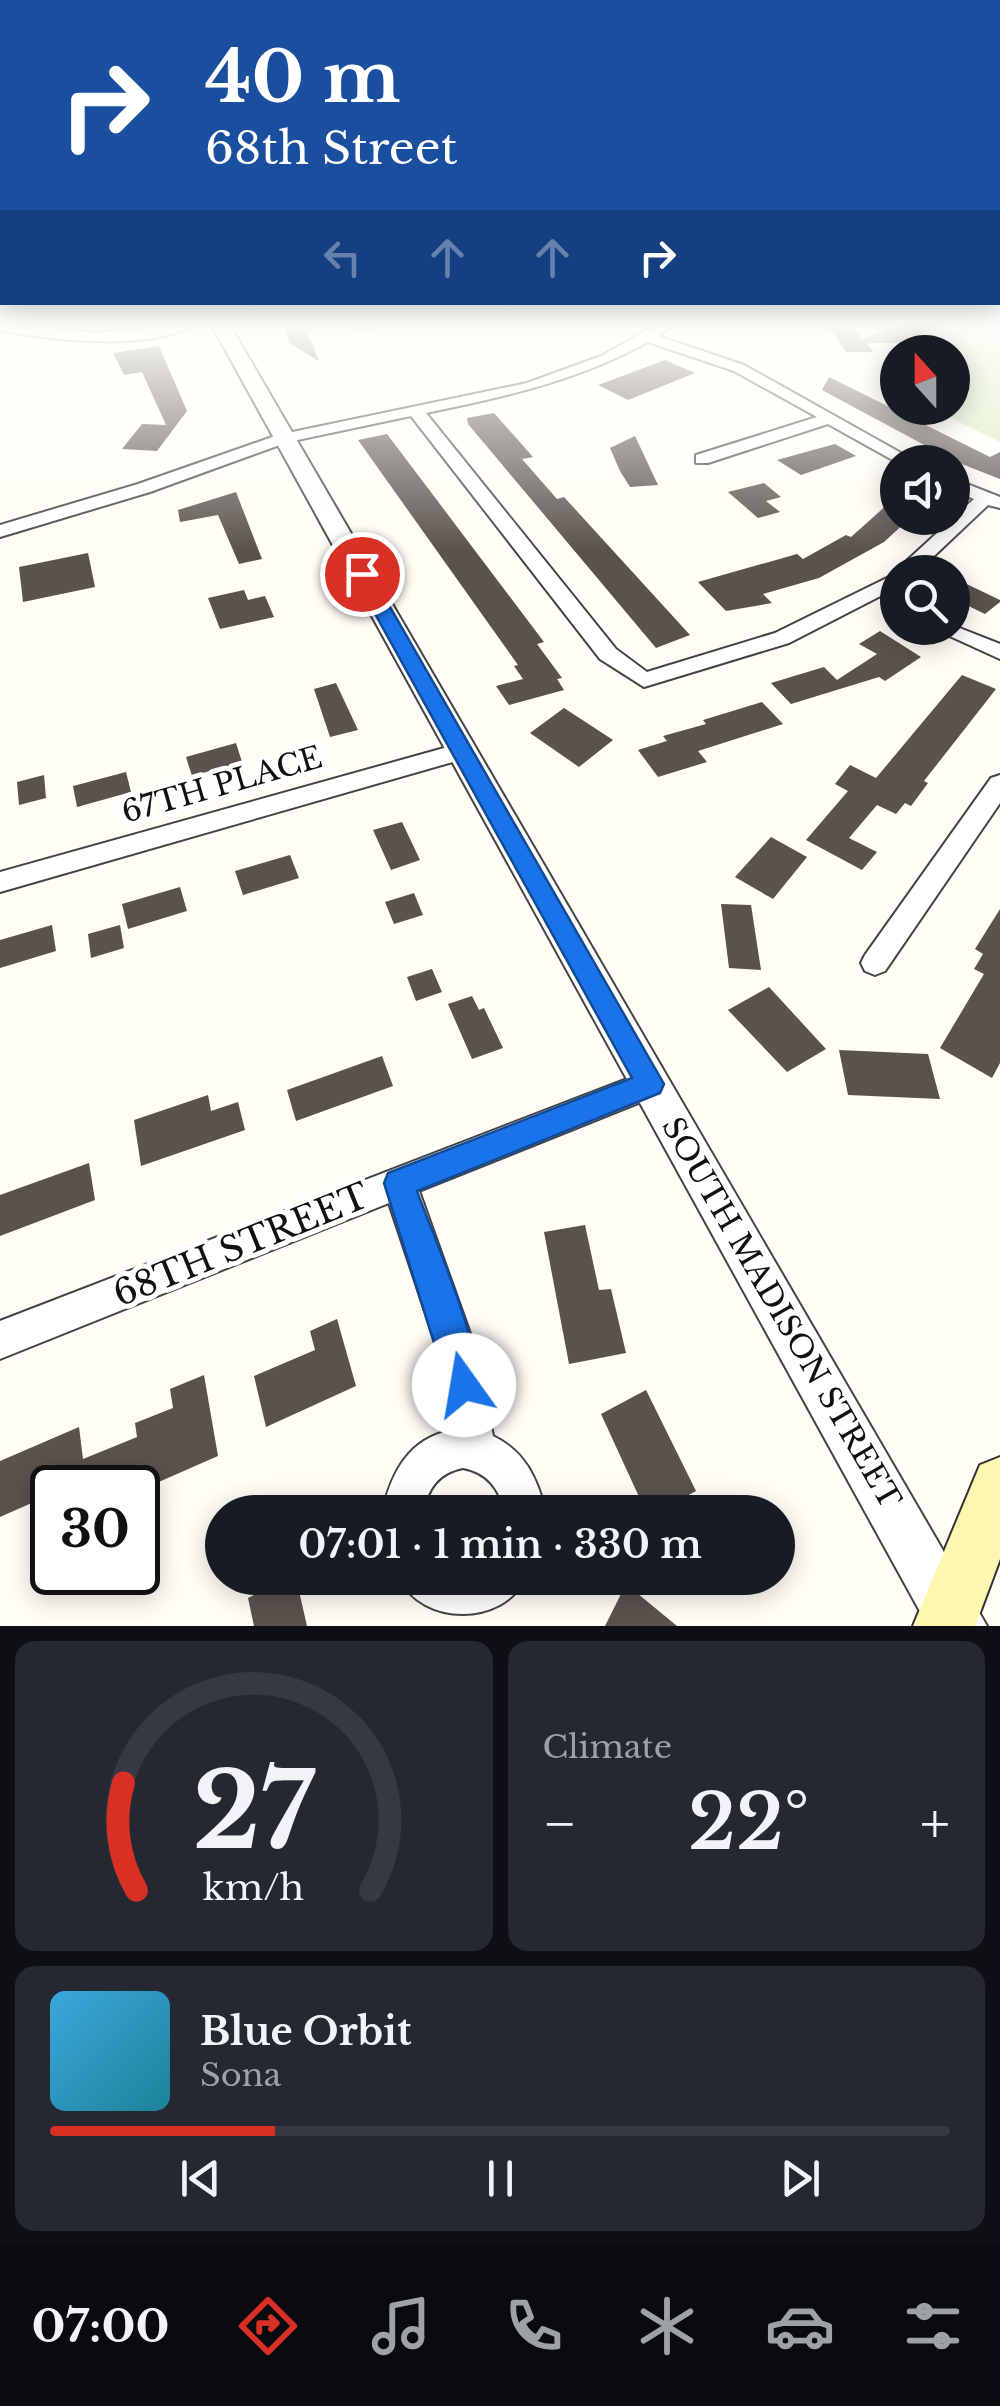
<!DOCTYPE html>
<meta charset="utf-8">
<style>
body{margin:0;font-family:"Libre Baskerville",serif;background:#242831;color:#f1f3f6;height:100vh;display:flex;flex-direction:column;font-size:38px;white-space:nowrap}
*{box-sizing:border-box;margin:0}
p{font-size:32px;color:#9ea1a6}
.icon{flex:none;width:55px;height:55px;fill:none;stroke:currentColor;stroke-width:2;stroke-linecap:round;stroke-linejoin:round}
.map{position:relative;height:1626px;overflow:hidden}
.sheet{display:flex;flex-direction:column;gap:15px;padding:15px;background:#0d0f14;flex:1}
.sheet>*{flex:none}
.banner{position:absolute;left:0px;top:0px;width:1000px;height:305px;box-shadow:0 5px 25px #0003;background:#1a4fa0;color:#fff;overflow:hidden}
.needle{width:65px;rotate:339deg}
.tools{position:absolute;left:880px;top:335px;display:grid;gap:20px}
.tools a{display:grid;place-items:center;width:90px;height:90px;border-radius:50%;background:#171b24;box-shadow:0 5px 25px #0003;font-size:50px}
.speed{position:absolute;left:30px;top:1465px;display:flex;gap:20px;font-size:50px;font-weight:700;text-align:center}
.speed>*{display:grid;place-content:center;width:130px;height:130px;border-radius:50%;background:#171b24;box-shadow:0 5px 25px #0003;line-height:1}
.speed .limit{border:5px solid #111;border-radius:15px;background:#fff;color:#111}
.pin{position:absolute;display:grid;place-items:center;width:85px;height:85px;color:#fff;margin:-42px;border:5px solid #fff;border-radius:50%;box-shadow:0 2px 10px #0007}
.me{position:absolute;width:110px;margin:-55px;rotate:347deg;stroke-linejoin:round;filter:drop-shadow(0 0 8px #0008)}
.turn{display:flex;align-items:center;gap:35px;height:210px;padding:0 40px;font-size:45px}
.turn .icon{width:130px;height:130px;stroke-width:2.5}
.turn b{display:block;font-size:70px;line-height:85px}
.lanes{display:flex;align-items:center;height:95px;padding:0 40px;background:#0003;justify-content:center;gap:50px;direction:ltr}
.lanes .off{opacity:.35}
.big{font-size:75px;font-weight:600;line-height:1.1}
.sheet .tile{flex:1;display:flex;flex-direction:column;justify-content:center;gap:15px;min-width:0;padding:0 35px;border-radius:20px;background:#242831}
.sheet .dial{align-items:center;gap:0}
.dial svg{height:260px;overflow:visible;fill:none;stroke:#363941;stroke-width:7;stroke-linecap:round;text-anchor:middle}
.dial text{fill:#f1f3f6;stroke:none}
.song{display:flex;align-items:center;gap:30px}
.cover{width:120px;height:120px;border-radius:15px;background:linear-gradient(135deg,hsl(200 70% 55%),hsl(190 70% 35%))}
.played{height:10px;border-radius:5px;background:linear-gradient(90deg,#d93025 25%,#363941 25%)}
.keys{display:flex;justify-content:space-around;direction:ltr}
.heat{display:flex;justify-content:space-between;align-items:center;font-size:55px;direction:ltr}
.sheet .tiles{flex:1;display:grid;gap:15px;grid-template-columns:1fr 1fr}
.tile:last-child{grid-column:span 2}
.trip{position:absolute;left:205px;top:1495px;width:590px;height:100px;border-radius:50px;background:#171b24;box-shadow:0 5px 25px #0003;font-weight:600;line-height:100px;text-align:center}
.menu{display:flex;height:160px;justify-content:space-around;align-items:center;background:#090b0e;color:#9ea1a6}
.menu .icon{width:70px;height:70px}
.menu .active{color:#d93025}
.menu b{font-size:45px;color:#f1f3f6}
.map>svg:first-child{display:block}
.green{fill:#d5ebbd}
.building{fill:#5a524d}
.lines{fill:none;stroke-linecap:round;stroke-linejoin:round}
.minor-casing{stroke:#444;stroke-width:4}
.tertiary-casing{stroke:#444;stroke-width:4}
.secondary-casing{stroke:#333;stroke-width:4}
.minor{fill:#fff;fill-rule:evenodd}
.tertiary{fill:#fff;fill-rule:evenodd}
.secondary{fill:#fff6b0;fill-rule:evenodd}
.route{fill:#1a73e8;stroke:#114b97;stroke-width:2.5}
.labels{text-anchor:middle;stroke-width:10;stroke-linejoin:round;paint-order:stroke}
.street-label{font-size:30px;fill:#111;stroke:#fff}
.near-street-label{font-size:35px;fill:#111;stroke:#fff}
</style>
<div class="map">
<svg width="1000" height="1626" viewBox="0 0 1000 1626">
<rect width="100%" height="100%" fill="#fffdf5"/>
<path class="green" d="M981 322H1000V442L931 408H952V352H898Z"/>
<g class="building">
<path d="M282 322H303L319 361 289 343Z"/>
<path d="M825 322 858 332 863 339 903 322 927 331 899 343H867L873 352H846Z"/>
<path d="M159 346 187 411 157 451 122 449 142 424 166 425 142 372 124 375 113 353Z"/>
<path d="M665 360 695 373 628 400 598 385Z"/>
<path d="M829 377 990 457 1000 452V479L954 461 822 390Z"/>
<path d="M494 413 533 457 522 459 557 499 564 497 690 635 656 648 468 424 467 418Z"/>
<path d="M387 434 544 642 537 644 562 678 557 679 564 690 509 705 496 686 523 679 514 666 518 665 358 440Z"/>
<path d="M635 436 658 485 630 487 620 471 610 448Z"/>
<path d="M835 444 856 456 801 475 777 460Z"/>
<path d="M764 483 781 497 766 501 780 512 758 518 728 492Z"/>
<path d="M236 492 262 559 239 564 218 515 180 522 178 510Z"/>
<path d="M898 495V518L908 520 884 542 819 578 763 594 772 603 726 611 698 582 797 554 803 559 846 535 851 537Z"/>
<path d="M88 553 95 587 23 602 19 567Z"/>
<path d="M952 577 1000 600V602L985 614 952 598Z"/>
<path d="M244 590 248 600 265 596 274 617 220 629 208 598Z"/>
<path d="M880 631 921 657 885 681 879 677 791 704 771 683 824 667 837 680 877 654 859 644Z"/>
<path d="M962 675 996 689 924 781 928 783 911 806 905 803 896 814 877 805 849 838 877 852 862 870 806 840 848 791 835 784 850 765 876 778Z"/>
<path d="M336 683 358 730 330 737 314 689Z"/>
<path d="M762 702 783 724 698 751 707 762 658 777 638 750 667 741 663 736 706 724 703 720Z"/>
<path d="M564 708 613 740 579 767 530 733Z"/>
<path d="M236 743 242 762 192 776 186 757Z"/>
<path d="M126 772 131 792 77 807 73 786Z"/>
<path d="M44 775 46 798 19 805 17 782Z"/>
<path d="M402 822 420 860 391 870 373 830Z"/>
<path d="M771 837 807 857 773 899 735 877Z"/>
<path d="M290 855 299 878 243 895 235 871Z"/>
<path d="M180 887 187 911 128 929 122 904Z"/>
<path d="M414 893 423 915 394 924 385 902Z"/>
<path d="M721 904 751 905 761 970 729 968Z"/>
<path d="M1000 909V1063L992 1078 940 1048 984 974 974 969 983 954 975 949Z"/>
<path d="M52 925 56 951 0 968V940Z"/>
<path d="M120 925 124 948 91 958 88 934Z"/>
<path d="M432 969 442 992 416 1001 407 977Z"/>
<path d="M769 987 826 1049 787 1072 728 1010Z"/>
<path d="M472 996 479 1010 484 1008 503 1048 472 1059 448 1004Z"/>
<path d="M839 1050 928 1054 940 1099 848 1095Z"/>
<path d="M382 1056 393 1086 296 1121 287 1090Z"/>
<path d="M208 1095 211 1111 238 1102 245 1130 141 1166 134 1120Z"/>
<path d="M89 1163 95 1200 0 1236V1195Z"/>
<path d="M585 1225 599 1290 611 1289 626 1353 569 1364 544 1232Z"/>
<path d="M337 1319 356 1386 266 1427 254 1376 315 1350 310 1331Z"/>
<path d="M204 1375 218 1456 145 1488H114L111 1468 67 1488H52V1494L0 1517V1461L79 1427 83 1459 137 1437 135 1423 173 1408 170 1389Z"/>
<path d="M646 1390 696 1491 658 1512H646L601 1414Z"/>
<path d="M289 1578H296L307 1626H254L248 1598Z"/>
<path d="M626 1584 677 1626H605Z"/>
</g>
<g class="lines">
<g class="minor-casing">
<g id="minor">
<path d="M0 322 97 333 200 322C154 352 52 341 0 330Z"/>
<path d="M357 322H385L361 329 354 325Z"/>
<path d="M662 322H679L658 336 744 365 917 462 898 463 828 424 708 463H696V455L817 417 734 371 648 342C577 381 504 397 426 413L616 649 647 672 775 633 897 573 899 568 974 499 952 490V478L1000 497V508L988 505 917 572H898V587L789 643 644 687 600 659 411 416 288 442 150 492 0 537V525L138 484 278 435 527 383 601 356Z"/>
<path d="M952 625 1000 644V659L932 628Z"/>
<path d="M462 743 474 751 470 757 0 892V872Z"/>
<path d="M1000 775V803L885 971 875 975 865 971 861 963 865 955 991 778Z"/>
<path d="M650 1070 661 1074 666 1084 661 1094 419 1191 477 1353 493 1436C526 1452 537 1479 546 1512H506C498 1489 489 1473 463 1468 437 1473 429 1489 422 1512H382C392 1472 408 1439 452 1430L439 1353 389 1203 0 1359V1321Z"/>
<path d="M400 1578H525C504 1626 421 1626 400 1578Z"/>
</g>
</g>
<g class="tertiary-casing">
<path id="tertiary" d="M210 322H228L987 1626H928Z"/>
</g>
<g class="secondary-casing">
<path id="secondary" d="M1000 1457V1559L975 1626H913L980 1465Z"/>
</g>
<use href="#minor" class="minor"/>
<use href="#tertiary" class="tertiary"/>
<use href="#secondary" class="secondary"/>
</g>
<linearGradient id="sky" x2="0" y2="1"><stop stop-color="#95c6ee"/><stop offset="0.59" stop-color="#fffefa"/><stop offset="1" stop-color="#fffefa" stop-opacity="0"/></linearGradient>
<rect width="1000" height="550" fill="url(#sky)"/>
<path class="route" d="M362 569 371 574 664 1084 660 1093 417 1191C431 1231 490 1364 476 1397L464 1402 451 1397 384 1183 388 1173 632 1078 353 574Z"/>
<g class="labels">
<g class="street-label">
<text transform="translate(222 785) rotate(-16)" y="10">67TH PLACE</text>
<text transform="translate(781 1313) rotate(60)" y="10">SOUTH MADISON STREET</text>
</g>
<g class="near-street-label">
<text transform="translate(241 1245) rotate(-22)" y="12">68TH STREET</text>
</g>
</g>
</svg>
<div class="tools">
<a><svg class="needle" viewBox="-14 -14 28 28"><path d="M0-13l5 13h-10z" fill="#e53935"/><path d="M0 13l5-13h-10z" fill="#9ea1a6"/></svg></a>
<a><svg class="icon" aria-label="sound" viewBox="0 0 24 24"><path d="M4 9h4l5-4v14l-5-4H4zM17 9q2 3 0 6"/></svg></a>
<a><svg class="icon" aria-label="search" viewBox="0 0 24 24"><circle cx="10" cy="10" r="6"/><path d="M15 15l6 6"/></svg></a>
</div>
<div class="speed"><div class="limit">30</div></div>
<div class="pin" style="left:362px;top:574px;background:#d93025"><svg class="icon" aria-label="arrive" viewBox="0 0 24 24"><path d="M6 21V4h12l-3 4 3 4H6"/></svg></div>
<svg class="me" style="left:464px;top:1385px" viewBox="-20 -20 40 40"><circle r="19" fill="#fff"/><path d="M0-13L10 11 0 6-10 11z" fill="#1a73e8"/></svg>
<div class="trip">07:01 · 1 min · 330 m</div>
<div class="banner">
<div class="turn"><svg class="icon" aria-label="right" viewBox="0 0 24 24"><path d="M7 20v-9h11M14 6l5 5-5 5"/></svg><div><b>40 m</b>68th Street</div></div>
<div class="lanes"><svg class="icon off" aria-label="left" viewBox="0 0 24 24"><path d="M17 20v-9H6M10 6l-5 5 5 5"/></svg><svg class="icon off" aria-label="ahead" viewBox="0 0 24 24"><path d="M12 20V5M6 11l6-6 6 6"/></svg><svg class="icon off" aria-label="ahead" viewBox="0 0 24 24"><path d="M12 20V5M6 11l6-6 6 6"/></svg><svg class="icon" aria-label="right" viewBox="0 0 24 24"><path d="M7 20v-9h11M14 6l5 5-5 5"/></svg></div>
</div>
</div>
<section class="sheet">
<div class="tiles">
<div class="tile dial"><svg viewBox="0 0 100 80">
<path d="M14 69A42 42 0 1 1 86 69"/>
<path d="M14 69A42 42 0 0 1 10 36" stroke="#d93025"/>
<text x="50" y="56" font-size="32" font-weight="700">27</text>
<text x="50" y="72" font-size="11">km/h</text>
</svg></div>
<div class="tile"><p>Climate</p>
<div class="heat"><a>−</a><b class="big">22°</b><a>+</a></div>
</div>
<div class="tile">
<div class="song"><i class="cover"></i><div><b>Blue Orbit</b><p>Sona</p></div></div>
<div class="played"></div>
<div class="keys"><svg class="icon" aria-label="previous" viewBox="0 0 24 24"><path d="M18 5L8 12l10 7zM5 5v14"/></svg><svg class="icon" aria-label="pause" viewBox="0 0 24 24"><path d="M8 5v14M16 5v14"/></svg><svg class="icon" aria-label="next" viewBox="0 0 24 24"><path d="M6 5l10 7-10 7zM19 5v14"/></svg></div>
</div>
</div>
</section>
<nav class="menu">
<b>07:00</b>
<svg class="icon active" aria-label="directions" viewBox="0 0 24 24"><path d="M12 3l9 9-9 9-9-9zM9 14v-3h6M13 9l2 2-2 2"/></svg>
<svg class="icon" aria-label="music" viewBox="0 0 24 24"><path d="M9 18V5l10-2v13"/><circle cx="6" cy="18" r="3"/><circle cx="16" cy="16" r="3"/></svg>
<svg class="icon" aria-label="phone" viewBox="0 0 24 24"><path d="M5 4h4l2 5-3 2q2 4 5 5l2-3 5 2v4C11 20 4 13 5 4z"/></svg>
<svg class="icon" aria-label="climate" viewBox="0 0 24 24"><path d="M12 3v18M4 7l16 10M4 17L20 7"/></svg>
<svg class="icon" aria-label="car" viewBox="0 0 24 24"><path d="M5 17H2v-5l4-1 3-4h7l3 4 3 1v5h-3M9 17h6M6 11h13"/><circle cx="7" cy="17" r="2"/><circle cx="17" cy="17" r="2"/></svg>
<svg class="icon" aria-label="filters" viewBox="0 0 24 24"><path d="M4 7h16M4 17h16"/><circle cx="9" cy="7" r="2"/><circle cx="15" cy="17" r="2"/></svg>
</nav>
